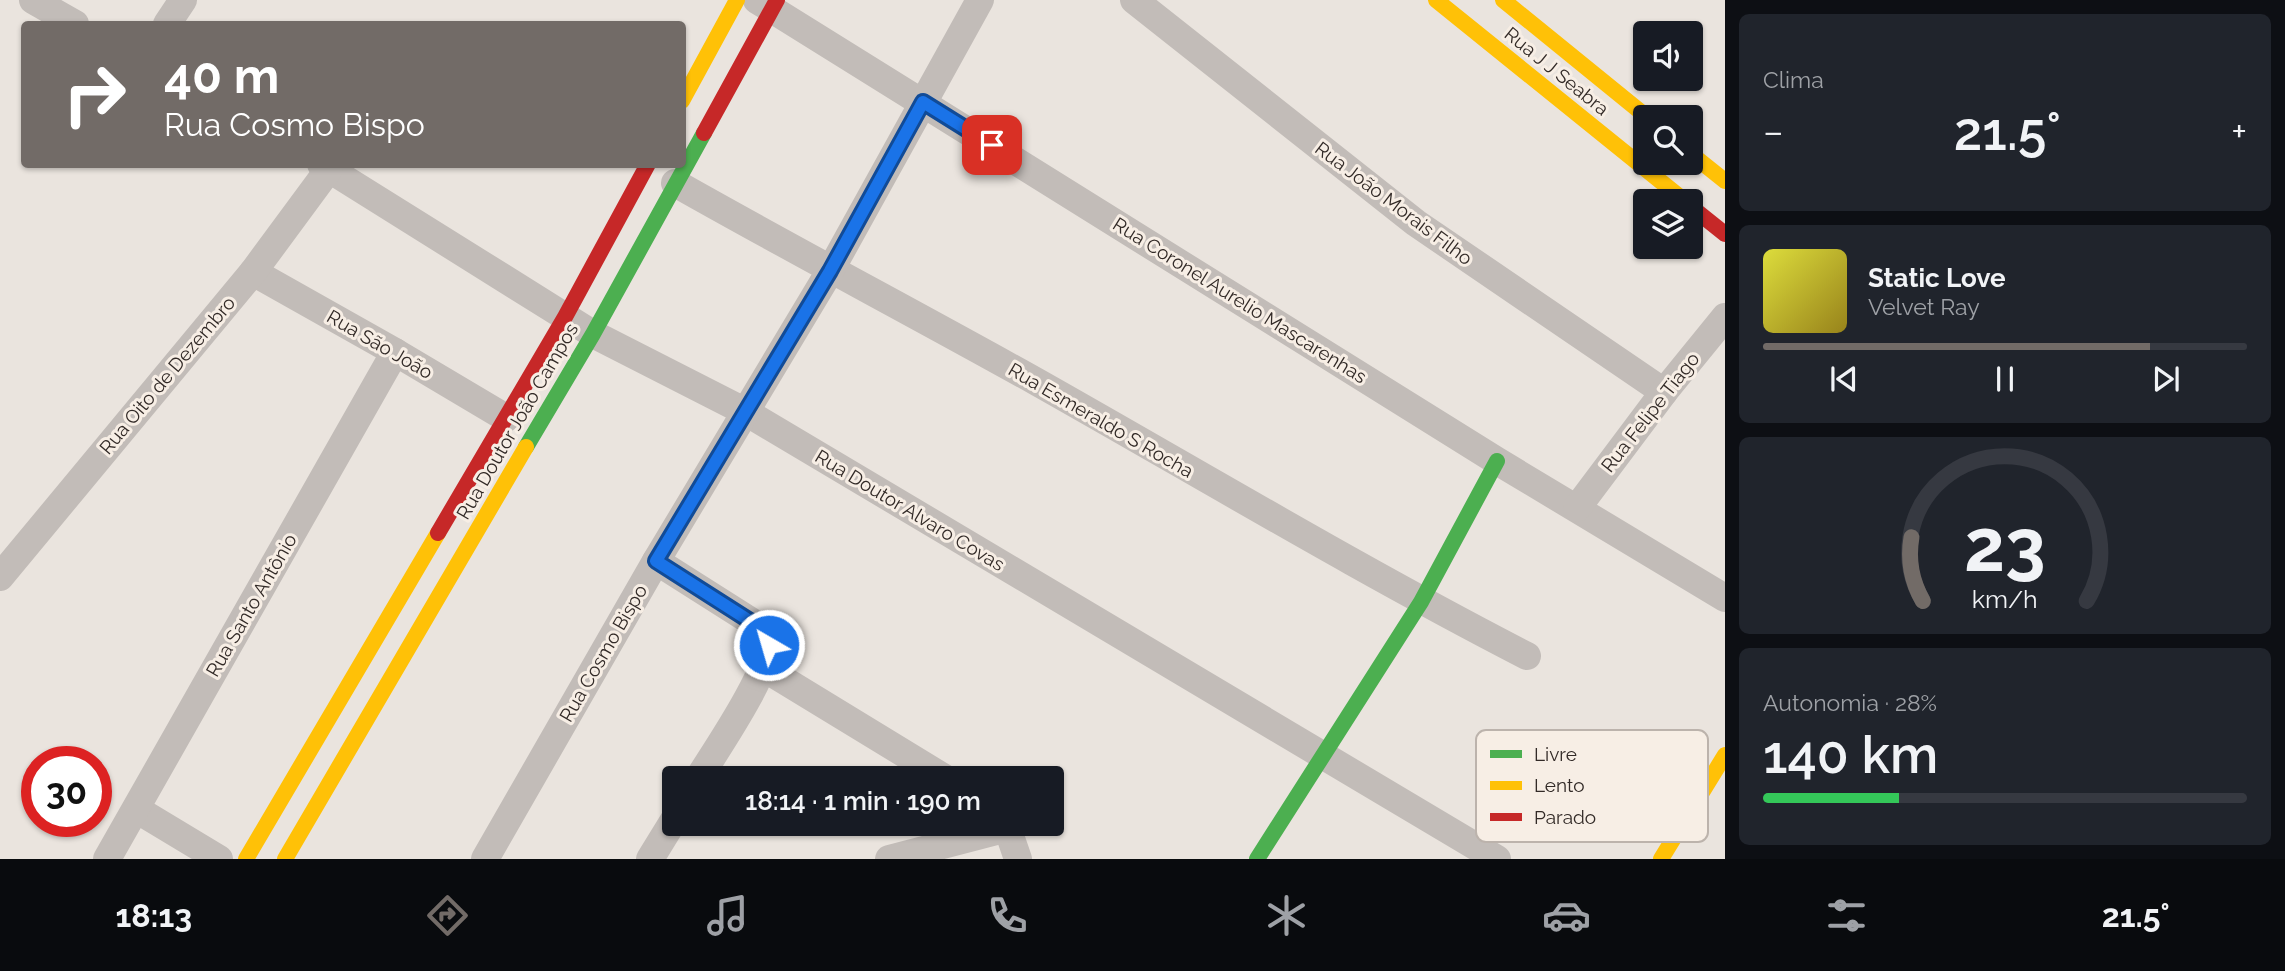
<!DOCTYPE html>
<html lang="pt">
<meta charset="utf-8">
<style>
body{margin:0;font-family:Raleway,sans-serif;background:#20242c;color:#f1f3f6;height:100vh;display:flex;flex-direction:column;font-size:26px;white-space:nowrap}
*{box-sizing:border-box;margin:0}
p{font-size:23px;color:#9ea1a6}
.icon{flex:none;width:38px;height:38px;fill:none;stroke:currentColor;stroke-width:2;stroke-linecap:round;stroke-linejoin:round}
.map{position:relative;flex:1;overflow:hidden}
.panel{display:flex;flex-direction:column;gap:14px;padding:14px;background:#0d0f14;width:560px}
.panel>*{flex:none}
.banner{position:absolute;left:21px;top:21px;width:665px;height:147px;border-radius:7px;box-shadow:0 2px 5px #0004;background:#726b67;color:#fff;overflow:hidden}
.controls{position:absolute;left:1633px;top:21px;display:grid;gap:14px}
.controls a{display:grid;place-items:center;width:70px;height:70px;border-radius:7px;background:#171b24;box-shadow:0 2px 5px #0004;font-size:35px}
.speed{position:absolute;left:21px;top:746px;display:flex;gap:14px;font-size:35px;font-weight:700;text-align:center}
.speed>*{display:grid;place-content:center;width:91px;height:91px;border-radius:50%;background:#171b24;box-shadow:0 2px 5px #0004;line-height:1}
.speed .limit{border:10px solid #d22;background:#fff;color:#111}
.pin{position:absolute;display:grid;place-items:center;width:60px;height:60px;color:#fff;margin:-30px;border-radius:14px;box-shadow:0 4px 10px #0006}
.me{position:absolute;width:77px;margin:-38px;rotate:322deg;stroke-linejoin:round;filter:drop-shadow(0 0 5px #0008)}
.turn{display:flex;align-items:center;gap:24px;height:147px;padding:0 28px;font-size:32px}
.turn .icon{width:91px;height:91px;stroke-width:2.5}
.turn b{display:block;font-size:49px;line-height:60px}
.big{font-size:52px;font-weight:600;line-height:1.1}
.panel .tile{flex:1;display:flex;flex-direction:column;justify-content:center;gap:10px;min-width:0;padding:0 24px;border-radius:10px;background:#20242c}
.panel .dial{align-items:center;gap:0}
.dial svg{height:182px;overflow:visible;fill:none;stroke:#363941;stroke-width:7;stroke-linecap:round;text-anchor:middle}
.dial text{fill:#f1f3f6;stroke:none}
.song{display:flex;align-items:center;gap:21px}
.cover{width:84px;height:84px;border-radius:10px;background:linear-gradient(135deg,hsl(60 70% 55%),hsl(50 70% 35%))}
.played{height:7px;border-radius:4px;background:linear-gradient(90deg,#726b67 80%,#363941 80%)}
.keys{display:flex;justify-content:space-around;direction:ltr}
.heat{display:flex;justify-content:space-between;align-items:center;font-size:38px;direction:ltr}
.charge{height:10px;border-radius:5px;background:linear-gradient(90deg,#34c759 28%,#363941 0)}
.trip{position:absolute;left:662px;top:766px;width:402px;height:70px;border-radius:7px;background:#171b24;box-shadow:0 2px 5px #0004;font-weight:600;line-height:70px;text-align:center}
.tabs{display:flex;height:112px;justify-content:space-around;align-items:center;background:#090b0e;color:#9ea1a6}
.tabs .icon{width:49px;height:49px}
.tabs .selected{color:#726b67}
.tabs b{font-size:32px;color:#f1f3f6}
main{display:flex;flex:1;min-height:0}
.map>svg:first-child{display:block}
.lines{fill:none;stroke-linecap:round;stroke-linejoin:round}
.street{stroke:#c2bcb8;stroke-width:28}
.fast{stroke:#4caf50;stroke-width:16}
.slow{stroke:#ffc107;stroke-width:16}
.jam{stroke:#c62828;stroke-width:16}
.route-casing{stroke:#114b97;stroke-width:18}
.route{stroke:#1a73e8;stroke-width:12}
.labels{text-anchor:middle;stroke-width:6;stroke-linejoin:round;paint-order:stroke}
.street-label{font-size:19px;fill:#322a27;stroke:#f7eee5}
.key{fill:#f7eee5;stroke:#bcb3ac;stroke-width:2}
.key-label{font-size:19px;fill:#322a27}
</style>
<main>
<div class="map">
<svg width="1725" height="859" viewBox="0 0 1725 859">
<rect width="100%" height="100%" fill="#eae4de"/>
<g class="lines">
<g class="street">
<path d="M33 0 75 24"/>
<path d="M757 0 1497 461 1725 598"/>
<path d="M1134 0 1416 223 1664 392"/>
<path d="M167 24 183 0"/>
<path d="M321 164 593 334 744 411 1497 859"/>
<path d="M675 183C795 251 917 315 1037 382 1200 474 1360 570 1527 656"/>
<path d="M253 272 395 352 506 418"/>
<path d="M1577 508 1664 392 1725 317"/>
<path d="M656 561 760 627C765 630 769 633 769 639 772 669 716 750 698 779"/>
<path d="M0 577 253 272 329 169"/>
<path d="M764 668 946 779"/>
<path d="M136 809 219 859"/>
<path d="M1006 824 1018 859"/>
<path d="M107 859 395 352"/>
<path d="M485 859 656 561 830 271 980 0"/>
<path d="M650 859 674 820"/>
<path d="M889 859 1008 828"/>
</g>
<g class="fast">
<path d="M526 447 593 334 704 133"/>
<path d="M1257 859 1421 602 1497 461"/>
</g>
<g class="slow">
<path d="M1436 0 1685 201"/>
<path d="M1503 0 1647 117"/>
<path d="M682 101 737 0"/>
<path d="M1690 153 1725 181"/>
<path d="M246 859 438 533"/>
<path d="M285 859 526 447"/>
<path d="M1661 859 1725 755"/>
</g>
<g class="jam">
<path d="M704 133 777 0"/>
<path d="M1690 206 1725 234"/>
<path d="M438 533 565 317 648 164"/>
</g>
</g>
<g class="lines">
<g class="route-casing">
<path id="route" d="M769 645 768 634 764 630 656 561 830 271 923 102 992 145"/>
</g>
<use href="#route" class="route"/>
</g>
<g class="labels">
<g class="street-label">
<text transform="translate(1557 71) rotate(39)" y="7">Rua J J Seabra</text>
<text transform="translate(1394 203) rotate(37)" y="7">Rua João Morais Filho</text>
<text transform="translate(1240 300) rotate(32)" y="7">Rua Coronel Aurelio Mascarenhas</text>
<text transform="translate(380 344) rotate(30)" y="7">Rua São João</text>
<text transform="translate(167 375) rotate(-50)" y="7">Rua Oito de Dezembro</text>
<text transform="translate(1650 412) rotate(-52)" y="7">Rua Felipe Tiago</text>
<text transform="translate(1101 420) rotate(30)" y="7">Rua Esmeraldo S Rocha</text>
<text transform="translate(517 421) rotate(-60)" y="7">Rua Doutor João Campos</text>
<text transform="translate(910 510) rotate(31)" y="7">Rua Doutor Alvaro Covas</text>
<text transform="translate(251 605) rotate(-60)" y="7">Rua Santo Antônio</text>
<text transform="translate(603 653) rotate(-60)" y="7">Rua Cosmo Bispo</text>
</g>
</g>
<rect x="1476" y="730" width="232" height="112" rx="10" class="key"/>
<rect x="1490" y="750" width="32" height="8" fill="#4caf50"/>
<rect x="1490" y="781" width="32" height="9" fill="#ffc107"/>
<rect x="1490" y="813" width="32" height="8" fill="#c62828"/>
<g class="key-label">
<text x="1534" y="761">Livre</text>
<text x="1534" y="792">Lento</text>
<text x="1534" y="824">Parado</text>
</g>
</svg>
<div class="controls">
<a><svg class="icon" aria-label="sound" viewBox="0 0 24 24"><path d="M4 9h4l5-4v14l-5-4H4zM17 9q2 3 0 6"/></svg></a>
<a><svg class="icon" aria-label="search" viewBox="0 0 24 24"><circle cx="10" cy="10" r="6"/><path d="M15 15l6 6"/></svg></a>
<a><svg class="icon" aria-label="layers" viewBox="0 0 24 24"><path d="M12 4l9 5-9 5-9-5zM3 14l9 5 9-5"/></svg></a>
</div>
<div class="speed"><div class="limit">30</div></div>
<div class="pin" style="left:992px;top:145px;background:#d93025"><svg class="icon" aria-label="arrive" viewBox="0 0 24 24"><path d="M6 21V4h12l-3 4 3 4H6"/></svg></div>
<svg class="me" style="left:769px;top:645px" viewBox="-20 -20 40 40"><circle r="17" fill="#1a73e8" stroke="#fff" stroke-width="3"/><path d="M0-11L8 9 0 5-8 9z" fill="#fff"/></svg>
<div class="trip">18:14 · 1 min · 190 m</div>
<div class="banner">
<div class="turn"><svg class="icon" aria-label="right" viewBox="0 0 24 24"><path d="M7 20v-9h11M14 6l5 5-5 5"/></svg><div><b>40 m</b>Rua Cosmo Bispo</div></div>
</div>
</div>
<section class="panel">
<div class="tile"><p>Clima</p>
<div class="heat"><a>−</a><b class="big">21.5°</b><a>+</a></div>
</div>
<div class="tile">
<div class="song"><i class="cover"></i><div><b>Static Love</b><p>Velvet Ray</p></div></div>
<div class="played"></div>
<div class="keys"><svg class="icon" aria-label="previous" viewBox="0 0 24 24"><path d="M18 5L8 12l10 7zM5 5v14"/></svg><svg class="icon" aria-label="pause" viewBox="0 0 24 24"><path d="M8 5v14M16 5v14"/></svg><svg class="icon" aria-label="next" viewBox="0 0 24 24"><path d="M6 5l10 7-10 7zM19 5v14"/></svg></div>
</div>
<div class="tile dial"><svg viewBox="0 0 100 80">
<path d="M14 69A42 42 0 1 1 86 69"/>
<path d="M14 69A42 42 0 0 1 9 41" stroke="#726b67"/>
<text x="50" y="56" font-size="32" font-weight="700">23</text>
<text x="50" y="72" font-size="11">km/h</text>
</svg></div>
<div class="tile"><p>Autonomia · 28%</p><b class="big">140 km</b><div class="charge"></div></div>
</section>
</main>
<nav class="tabs">
<b>18:13</b>
<svg class="icon selected" aria-label="directions" viewBox="0 0 24 24"><path d="M12 3l9 9-9 9-9-9zM9 14v-3h6M13 9l2 2-2 2"/></svg>
<svg class="icon" aria-label="music" viewBox="0 0 24 24"><path d="M9 18V5l10-2v13"/><circle cx="6" cy="18" r="3"/><circle cx="16" cy="16" r="3"/></svg>
<svg class="icon" aria-label="phone" viewBox="0 0 24 24"><path d="M5 4h4l2 5-3 2q2 4 5 5l2-3 5 2v4C11 20 4 13 5 4z"/></svg>
<svg class="icon" aria-label="climate" viewBox="0 0 24 24"><path d="M12 3v18M4 7l16 10M4 17L20 7"/></svg>
<svg class="icon" aria-label="car" viewBox="0 0 24 24"><path d="M5 17H2v-5l4-1 3-4h7l3 4 3 1v5h-3M9 17h6M6 11h13"/><circle cx="7" cy="17" r="2"/><circle cx="17" cy="17" r="2"/></svg>
<svg class="icon" aria-label="filters" viewBox="0 0 24 24"><path d="M4 7h16M4 17h16"/><circle cx="9" cy="7" r="2"/><circle cx="15" cy="17" r="2"/></svg>
<b>21.5°</b>
</nav>
